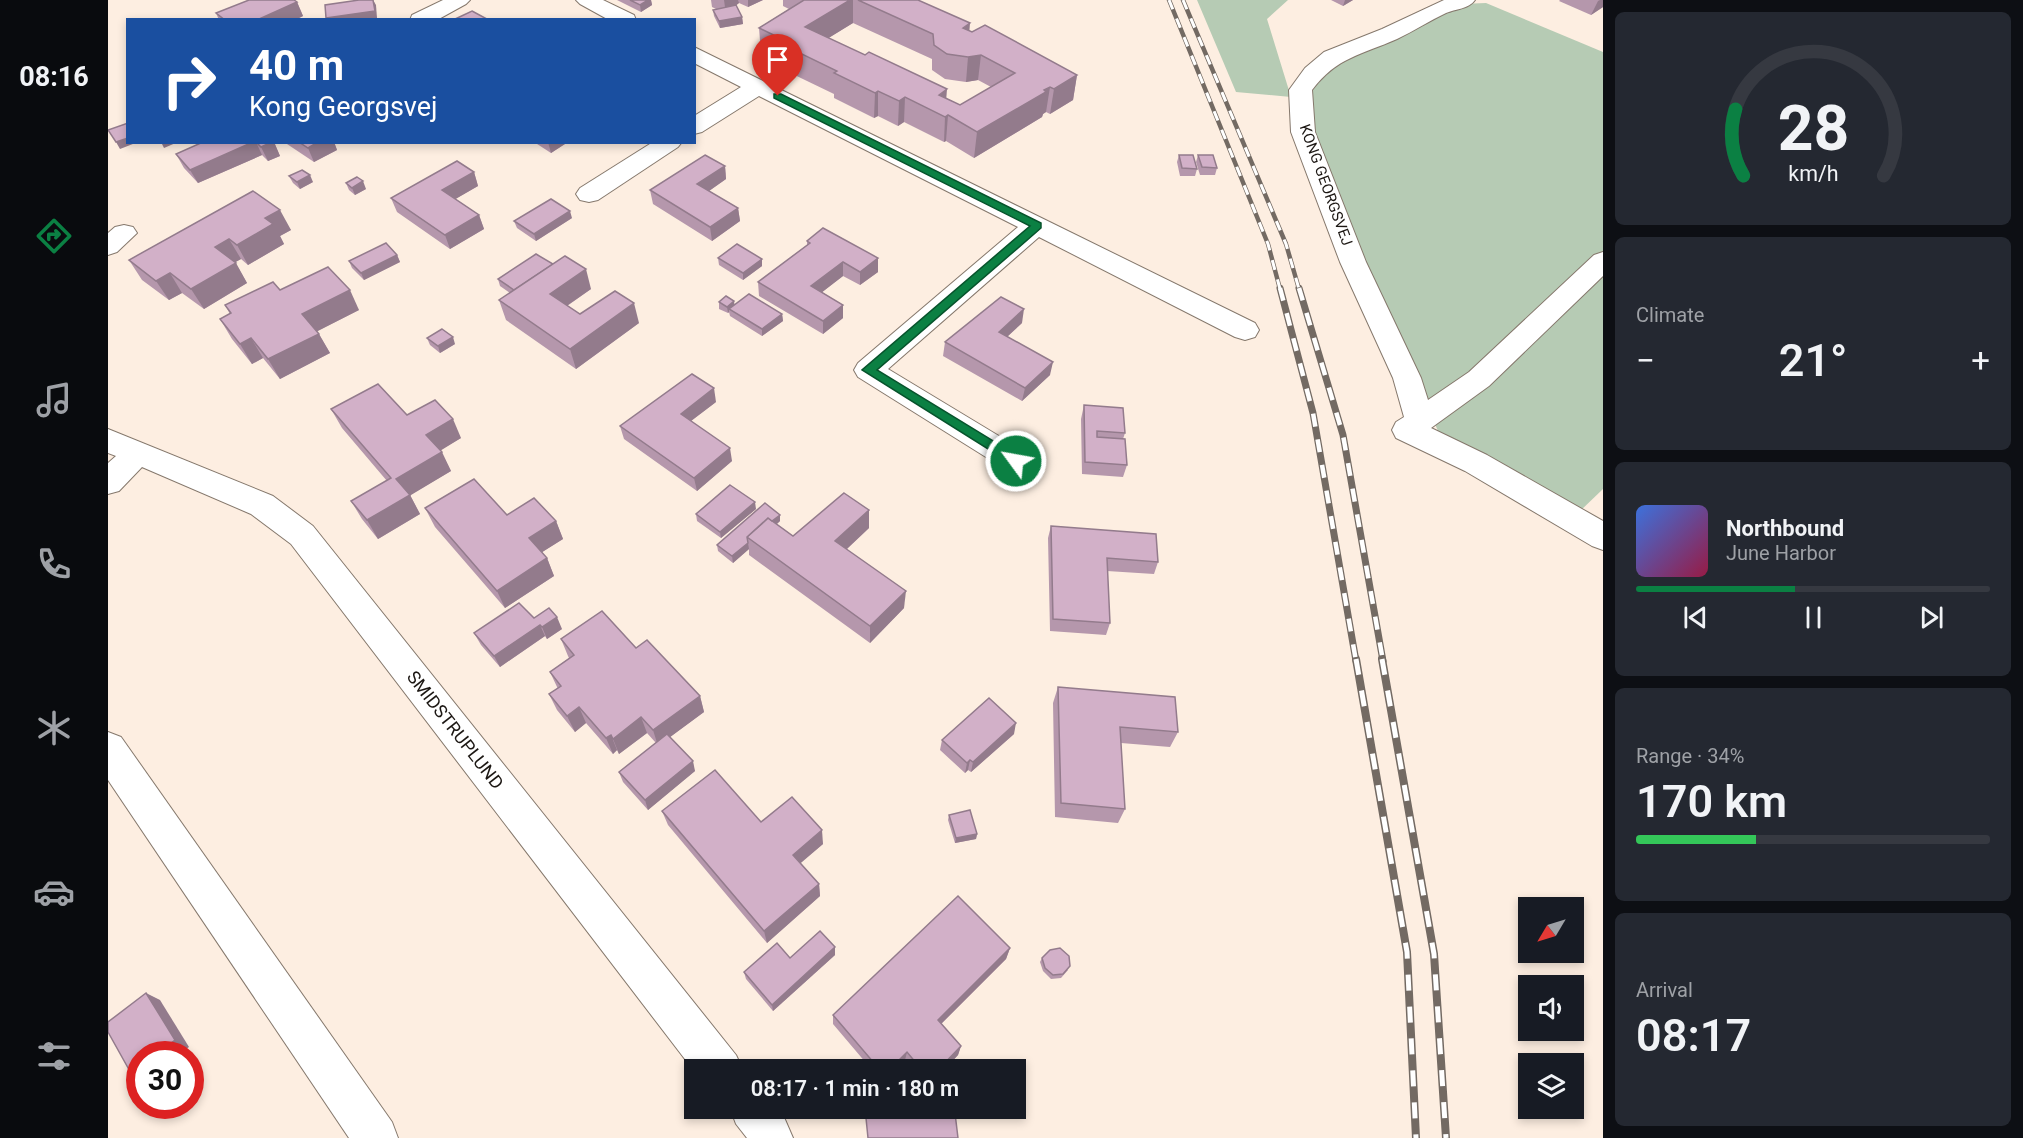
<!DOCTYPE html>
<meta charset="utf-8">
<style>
body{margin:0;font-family:Roboto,sans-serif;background:#242831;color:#f1f3f6;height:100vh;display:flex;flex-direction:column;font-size:22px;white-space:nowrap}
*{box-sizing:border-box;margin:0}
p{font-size:20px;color:#9ea1a6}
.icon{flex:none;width:33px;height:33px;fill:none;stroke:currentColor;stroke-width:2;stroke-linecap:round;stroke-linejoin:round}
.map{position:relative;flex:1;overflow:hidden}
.side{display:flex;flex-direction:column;gap:12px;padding:12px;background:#0d0f14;width:420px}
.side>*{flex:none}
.top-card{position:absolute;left:18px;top:18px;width:570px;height:126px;border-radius:0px;box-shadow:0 3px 9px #0003;background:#1a4fa0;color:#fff;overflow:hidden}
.needle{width:39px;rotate:232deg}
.tools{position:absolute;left:1410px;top:897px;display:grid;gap:12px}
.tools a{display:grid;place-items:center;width:66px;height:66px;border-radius:0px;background:#171b24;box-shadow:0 3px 9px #0003;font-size:30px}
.speed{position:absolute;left:18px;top:1041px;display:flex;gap:12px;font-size:30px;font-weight:700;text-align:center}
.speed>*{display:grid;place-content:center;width:78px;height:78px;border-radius:50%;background:#171b24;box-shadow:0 3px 9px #0003;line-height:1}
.speed .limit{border:9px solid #d22;background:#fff;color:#111}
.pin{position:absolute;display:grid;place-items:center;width:51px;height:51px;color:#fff;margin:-62px -26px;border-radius:50% 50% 50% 0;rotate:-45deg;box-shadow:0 0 6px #0007}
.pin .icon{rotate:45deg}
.me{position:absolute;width:66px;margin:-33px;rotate:302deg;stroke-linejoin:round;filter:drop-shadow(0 0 4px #0008)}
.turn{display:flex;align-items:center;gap:21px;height:126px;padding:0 24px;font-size:27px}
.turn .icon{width:78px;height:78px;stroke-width:2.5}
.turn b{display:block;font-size:42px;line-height:51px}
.big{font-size:45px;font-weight:600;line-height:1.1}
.side .widget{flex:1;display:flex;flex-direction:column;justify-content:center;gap:9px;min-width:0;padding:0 21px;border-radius:9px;background:#242831}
.side .dial{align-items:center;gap:0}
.dial svg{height:156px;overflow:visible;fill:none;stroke:#363941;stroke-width:7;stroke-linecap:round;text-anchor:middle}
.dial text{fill:#f1f3f6;stroke:none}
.song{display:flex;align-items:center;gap:18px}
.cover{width:72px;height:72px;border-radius:9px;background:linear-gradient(135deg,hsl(220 70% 55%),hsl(340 70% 35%))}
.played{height:6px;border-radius:3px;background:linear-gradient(90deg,#0b8043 45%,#363941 45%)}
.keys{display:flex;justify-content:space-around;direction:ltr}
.heat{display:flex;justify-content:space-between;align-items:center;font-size:33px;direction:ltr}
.charge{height:9px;border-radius:4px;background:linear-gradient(90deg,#34c759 34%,#363941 0)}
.trip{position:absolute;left:576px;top:1059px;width:342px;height:60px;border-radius:0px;background:#171b24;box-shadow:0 3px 9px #0003;font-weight:600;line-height:60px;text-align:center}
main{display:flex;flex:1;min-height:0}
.dock{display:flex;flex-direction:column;width:108px;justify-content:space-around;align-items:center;background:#090b0e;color:#9ea1a6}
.dock .icon{width:42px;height:42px}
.dock .current{color:#0b8043}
.dock b{font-size:27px;color:#f1f3f6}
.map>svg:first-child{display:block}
.green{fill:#b6cbb4}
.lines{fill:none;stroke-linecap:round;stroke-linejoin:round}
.minor-casing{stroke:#85786c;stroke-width:2}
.minor{fill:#fff;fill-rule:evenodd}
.rail-far2-casing{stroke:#736a63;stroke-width:4.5}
.rail-far1-casing{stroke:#736a63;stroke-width:7}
.rail-casing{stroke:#736a63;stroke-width:8}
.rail-far2{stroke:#fff;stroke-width:3;stroke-dasharray:10;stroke-linecap:butt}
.rail-far1{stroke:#fff;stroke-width:4.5;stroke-dasharray:13;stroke-linecap:butt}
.rail{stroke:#fff;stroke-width:5;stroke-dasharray:16;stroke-linecap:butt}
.wall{fill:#b597ac;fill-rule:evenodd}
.shaded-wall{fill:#937b8c}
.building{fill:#d2b0c8;stroke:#937b8c;stroke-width:1.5}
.route{fill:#0b8043;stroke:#07532c;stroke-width:1.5}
.labels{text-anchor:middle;stroke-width:4.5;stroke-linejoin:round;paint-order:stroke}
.far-street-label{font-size:15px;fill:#1c1713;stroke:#fff}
.street-label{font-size:18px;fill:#1c1713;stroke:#fff}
</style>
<main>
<nav class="dock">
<b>08:16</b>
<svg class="icon current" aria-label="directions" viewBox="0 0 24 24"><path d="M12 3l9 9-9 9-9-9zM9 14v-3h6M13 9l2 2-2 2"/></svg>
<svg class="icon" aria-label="music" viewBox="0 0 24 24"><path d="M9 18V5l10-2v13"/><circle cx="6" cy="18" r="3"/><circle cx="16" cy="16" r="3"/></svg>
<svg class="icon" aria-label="phone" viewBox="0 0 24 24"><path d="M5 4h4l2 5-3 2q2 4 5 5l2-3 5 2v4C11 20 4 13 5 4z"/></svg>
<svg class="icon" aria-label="climate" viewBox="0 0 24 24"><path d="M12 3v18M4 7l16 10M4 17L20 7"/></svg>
<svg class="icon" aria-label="car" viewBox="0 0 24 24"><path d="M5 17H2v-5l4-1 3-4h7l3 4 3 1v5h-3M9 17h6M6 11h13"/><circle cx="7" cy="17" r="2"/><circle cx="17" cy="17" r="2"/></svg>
<svg class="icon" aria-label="filters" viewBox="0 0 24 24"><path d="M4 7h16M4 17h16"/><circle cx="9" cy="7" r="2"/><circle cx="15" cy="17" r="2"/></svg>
</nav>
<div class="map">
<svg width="1495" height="1138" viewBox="0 0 1495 1138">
<rect width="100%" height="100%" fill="#fdeee1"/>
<g class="green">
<path d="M1089 0H1180L1159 19 1183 97 1128 92Z"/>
<path d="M1378 3 1495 52V489L1470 513 1330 431 1203 136V83L1226 60 1353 4Z"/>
</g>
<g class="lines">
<g class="minor-casing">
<g id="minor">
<path d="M335 0H362L358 4 329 20H302L304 15Z"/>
<path d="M468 0H495L526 15 528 20H501L472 4Z"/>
<path d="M1336 0H1367C1361 9 1347 9 1338 13 1321 21 1306 31 1289 39 1253 55 1229 57 1204 90L1207 132 1258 262 1313 378 1320 400 1361 372 1486 255 1495 252V276L1381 386 1323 428 1379 455 1495 521V550L1484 546 1357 471 1288 438 1284 430 1288 422 1296 417 1285 378 1232 262 1183 132 1181 90 1197 68 1216 52 1274 29Z"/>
<path d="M586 47 1147 323 1151 330 1147 337 1137 340 1127 337 931 237 780 369 919 453 923 461 919 469 908 473 897 469 750 377 746 370 750 363 910 227 651 96 594 132 586 134V116L633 87 586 63Z"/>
<path d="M545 142H574L570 147 490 200 481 202 472 200 468 194 472 188Z"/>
<path d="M16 225 25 227 29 233 9 252 0 255V233L7 227Z"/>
<path d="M0 429 165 496 205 526 628 1055 635 1070 586 1071 183 544 143 514 34 467 11 491 0 494V463L8 456 0 453Z"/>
<path d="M0 732 13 737 284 1122 290 1138H241L0 780Z"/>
<path d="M622 1108H672L685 1138H639L628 1124Z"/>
</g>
</g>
<use href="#minor" class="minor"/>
<g class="rail-far2-casing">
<g id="rail-far2">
<path d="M1061 0 1160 244 1172 289"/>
<path d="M1075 0 1178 244 1191 289"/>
</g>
</g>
<g class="rail-far1-casing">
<g id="rail-far1">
<path d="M1172 288 1205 413 1248 661"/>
<path d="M1191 288 1235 435 1275 661"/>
</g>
</g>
<g class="rail-casing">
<g id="rail">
<path d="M1248 659 1299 952 1308 1138"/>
<path d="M1274 659 1326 954 1338 1138"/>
</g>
</g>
<use href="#rail-far2" class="rail-far2"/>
<use href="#rail-far1" class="rail-far1"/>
<use href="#rail" class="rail"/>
</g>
<g class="wall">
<path d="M509 0H543L544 5 533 12Z"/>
<path d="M603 0H655L640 7 631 3 627 5 634 17 635 24 612 28 606 16 605 10 608 9 604 7Z"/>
<path d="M675 0H810L861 31 969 75 965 100 942 114 938 112 935 114 934 117 866 158 838 141 836 142 796 122 790 126 770 116 766 118 726 98V94L670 67V61L653 53 651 28 681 9 675 6ZM745 23 824 59V70L837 79 858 82 870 80 883 87 852 105 720 38Z"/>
<path d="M1223 0H1245L1235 6Z"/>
<path d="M1452 0H1495V7L1483 15 1451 1Z"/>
<path d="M189 2 195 16 187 20H111L108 13Z"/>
<path d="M95 142H166L172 156 160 161 154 155 90 183 76 168 68 154Z"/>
<path d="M176 142H226L229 150 206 162Z"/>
<path d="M426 142H460L443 153Z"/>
<path d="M1071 155 1089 169 1087 176H1072L1069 162Z"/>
<path d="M1090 155 1109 168 1107 175H1092L1088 162Z"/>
<path d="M617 166 618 179 601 191 630 208 632 221 604 241 545 204 542 190Z"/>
<path d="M366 172 370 186 347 199 371 215 376 229 342 249 289 212 283 198Z"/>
<path d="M181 176 205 182 192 189 185 183Z"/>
<path d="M238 183 258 189 247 195 241 190Z"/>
<path d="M145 191 183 230 172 236 176 244 140 265 133 259 127 262 139 283 96 309 74 293 61 300 34 280 21 260Z"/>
<path d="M464 218 428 241 409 228 406 221Z"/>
<path d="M699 241 770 272 752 285 735 276 714 292 735 305V318L715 334 651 296 650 282 699 245Z"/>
<path d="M289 255 292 262 256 280 244 268 241 261Z"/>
<path d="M610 258 654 259V266L635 280 611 265Z"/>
<path d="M390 279 483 289 459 306 472 314 531 323 468 369 398 320 391 300 402 293 392 286Z"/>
<path d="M172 290 251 310 209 331 222 353 172 379 155 358 144 364 124 339 112 319 122 314 117 305Z"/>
<path d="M611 302 674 314 675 321 654 336 622 316 621 312 620 313 611 309Z"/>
<path d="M914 323 899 337 942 375 914 401 835 356 837 342Z"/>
<path d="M319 338 347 344 332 353 322 345Z"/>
<path d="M608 402 583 421 624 461 589 491 516 439 512 426Z"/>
<path d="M976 405 1017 433 1015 439 1019 465 1015 477 974 474 973 419Z"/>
<path d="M223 409 299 415 353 438 332 450 343 471 302 495 312 514 270 539 254 519 243 501 279 481 234 428Z"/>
<path d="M317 508 399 515 448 521 455 539 434 552 439 558 446 576 397 608 327 527Z"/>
<path d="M648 509 613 538 589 521 588 514Z"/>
<path d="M672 515V521L669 524 685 536 761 528 739 549 796 608 762 643 641 555V549L625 563 610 551 609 545Z"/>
<path d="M943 526 1050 562 1046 574 999 571 1002 623 998 635 942 631 940 538Z"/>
<path d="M426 618 454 629 439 639 437 636 392 667 373 645 366 633Z"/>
<path d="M453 639 528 648 592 696 596 712 562 737 587 771 540 810 515 782 511 772 548 743 539 733 511 754 509 750 505 754 478 723 467 732 449 710 441 694 450 689 442 672 461 658 460 656Z"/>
<path d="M950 687 1070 732 1062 747 1013 743 1017 809 1010 823 947 817 945 703Z"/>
<path d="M906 734 863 772 860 770 857 773 832 750 834 740Z"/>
<path d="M554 811 653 822 715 844 692 863 711 884 712 896 659 943 560 825Z"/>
<path d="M841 815 869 834 868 839 847 843 840 820Z"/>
<path d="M727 947V955L665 1011 638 979 636 972 682 958Z"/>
<path d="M902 948 898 959 833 1024 853 1046 850 1055 836 1070H805L797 1060 788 1070H764L725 1024V1015Z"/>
<path d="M934 958 960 970 953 978 943 979 935 971 932 962Z"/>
</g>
<g class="shaded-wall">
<path d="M265 0 268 5 269 18 258 20H218V18Z"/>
<path d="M540 0H543L544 5 533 12 532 5Z"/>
<path d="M616 0H630L631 3 618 14Z"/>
<path d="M640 0H655L640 7Z"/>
<path d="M742 0H745V23L698 52 697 27Z"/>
<path d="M1237 0H1245L1235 6Z"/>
<path d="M1492 0H1495V7L1483 15 1490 1Z"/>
<path d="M189 2 195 16 187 20H149Z"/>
<path d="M634 17 635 24 612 28 611 21Z"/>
<path d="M862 23 860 48 855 28Z"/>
<path d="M873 55 870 80 858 82 860 57Z"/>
<path d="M969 75 965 100 942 114 946 89Z"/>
<path d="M942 87 938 112 935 114 934 117 866 158 869 132Z"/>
<path d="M839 89 837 115 831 95Z"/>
<path d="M770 91V116L766 118 767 93Z"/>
<path d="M797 97 796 122 790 126 791 101Z"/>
<path d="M840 115 838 141 836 142 837 117Z"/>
<path d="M20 138V142H30L12 149 8 142Z"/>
<path d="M53 142H70L56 148Z"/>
<path d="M145 142H148L154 155 90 183 82 170Z"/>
<path d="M164 142H166L172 156 160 161 153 147Z"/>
<path d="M210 142H226L229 150 206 162 200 148Z"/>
<path d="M440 142H460L443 153Z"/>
<path d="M617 166 618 179 591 198 589 184Z"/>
<path d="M366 172 370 186 339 204 334 190Z"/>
<path d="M202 175 205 182 192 189 189 182Z"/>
<path d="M255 181 258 189 247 195 244 188Z"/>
<path d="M630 208 632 221 604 241 602 227Z"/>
<path d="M172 210 183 230 172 236 176 244 140 265 129 245 157 218Z"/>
<path d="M462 211 464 218 428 241 426 234Z"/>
<path d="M371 215 376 229 342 249 337 235Z"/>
<path d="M121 239 133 259 119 267 107 247Z"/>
<path d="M289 255 292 262 256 280 253 273Z"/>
<path d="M770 258V272L752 285V272Z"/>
<path d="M654 259V266L635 280V273Z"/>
<path d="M735 262V276L704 300 703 286Z"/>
<path d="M128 263 139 283 96 309 83 289Z"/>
<path d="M478 269 483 289 447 314 442 294Z"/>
<path d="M62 273 74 293 61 300 48 281Z"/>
<path d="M242 290 251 310 204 334 194 314Z"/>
<path d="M626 301 627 308 621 309V312L620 313 619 307Z"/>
<path d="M526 303 531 323 468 369 462 349Z"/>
<path d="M735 305V318L715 334V321Z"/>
<path d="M916 309 914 323 889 346 891 332Z"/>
<path d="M674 314 675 321 654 336V329Z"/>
<path d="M211 334 222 353 172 379 160 359Z"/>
<path d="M345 337 347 344 332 353 330 346Z"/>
<path d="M143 338 155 358 144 364 132 344Z"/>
<path d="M945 362 942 375 914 401 917 388Z"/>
<path d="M606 388 608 402 575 427 573 414Z"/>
<path d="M345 419 353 438 327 454 318 435Z"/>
<path d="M622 448 624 461 589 491 586 478Z"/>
<path d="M334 452 343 471 298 498 288 479Z"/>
<path d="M302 495 312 514 270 539 259 520Z"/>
<path d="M647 502 648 509 613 538 612 532Z"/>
<path d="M761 510V528L728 559 727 541Z"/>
<path d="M672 515V521L647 543 643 540Z"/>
<path d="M448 521 455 539 428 556 421 538Z"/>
<path d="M640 543 641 549 625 563 624 556Z"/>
<path d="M439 558 446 576 397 608 389 591Z"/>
<path d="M798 591 796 608 762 643V626Z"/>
<path d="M449 617 454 629 439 639 434 627Z"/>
<path d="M432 625 437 636 392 667 386 656Z"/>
<path d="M592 696 596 712 550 746 545 730Z"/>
<path d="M471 707 478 723 467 732 459 716Z"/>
<path d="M533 717 539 733 511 754 505 739Z"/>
<path d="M908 723 906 734 863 772 865 762Z"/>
<path d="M503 735 509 750 505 754 498 738Z"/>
<path d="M862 760 860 770 857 773 859 763Z"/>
<path d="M585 761 587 771 540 810 537 800Z"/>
<path d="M714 830 715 844 687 868 685 855Z"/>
<path d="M869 834 868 839 847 843 848 838Z"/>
<path d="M711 884 712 896 659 943 656 931Z"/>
<path d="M727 947V955L665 1011 664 1005Z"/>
<path d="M902 948 898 959 827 1030 830 1020Z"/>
<path d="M38 993 52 1000 81 1047 71 1054H49Z"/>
<path d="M853 1046 850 1055 836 1070H830Z"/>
<path d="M799 1052 797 1060 788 1070H781Z"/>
<path d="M32 1069V1077L24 1075Z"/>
</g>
<g class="building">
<path d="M141 0H186L189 2 149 20H117L108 13Z"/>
<path d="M251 0H265L267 11 218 18 217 5Z"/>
<path d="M522 0H540L532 5Z"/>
<path d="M696 0H742L697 27 757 55 761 52 839 89 831 95 852 105 907 73 873 55 860 57 839 54 826 45 825 34 750 0H810L862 23 855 28 864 32 877 25 969 75 946 89 942 87 936 90 938 92 869 132 840 115 837 117 797 97 791 101 770 91 767 93 726 73 729 71 669 42 674 39 651 28Z"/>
<path d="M628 5 634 17 611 21 605 10Z"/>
<path d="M364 11 379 19 345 20Z"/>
<path d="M20 123V138L8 142 0 130Z"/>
<path d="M95 142H145L82 170 68 154Z"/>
<path d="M148 142H164L153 147Z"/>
<path d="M191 142H210L200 148Z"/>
<path d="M597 155 617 166 589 184 630 208 602 227 542 190Z"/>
<path d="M1071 155H1085L1089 169 1074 168Z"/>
<path d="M1090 155H1105L1109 168 1094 167Z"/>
<path d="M349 161 366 172 334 190 371 215 337 235 283 198Z"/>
<path d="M194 170 202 175 189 182 181 176Z"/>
<path d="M249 177 255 181 244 188 238 183Z"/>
<path d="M145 191 172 210 157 218 165 224 129 245 121 239 107 247 128 263 83 289 62 273 48 281 21 260Z"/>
<path d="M443 199 462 211 426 234 406 221Z"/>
<path d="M715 228 770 258 752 272 735 262 703 286 735 305 715 321 650 282 702 243 699 241Z"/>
<path d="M278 243 289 255 253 273 241 261Z"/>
<path d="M629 244 654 259 635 273 610 258Z"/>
<path d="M428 254 445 264 406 290 390 279Z"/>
<path d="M457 256 478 269 442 294 472 314 507 291 526 303 462 349 391 300Z"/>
<path d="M220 267 242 290 194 314 211 334 160 359 143 338 132 344 112 319 123 313 117 305 165 282 172 290Z"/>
<path d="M641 294 674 314 654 329 621 309Z"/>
<path d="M618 296 626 301 619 307 611 302Z"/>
<path d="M893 297 916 309 891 332 945 362 917 388 837 342Z"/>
<path d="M334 329 345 337 330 346 319 338Z"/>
<path d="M584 374 606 388 573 414 622 448 586 478 512 426Z"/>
<path d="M270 384 299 415 327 400 345 419 318 435 334 452 288 479 302 495 259 520 243 501 283 478 223 409Z"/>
<path d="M976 405 1015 408 1017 433 989 431V437L1017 439 1019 465 977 462Z"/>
<path d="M366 479 399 515 426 498 448 521 421 538 439 558 389 591 317 508Z"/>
<path d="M622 485 647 502 612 532 588 514Z"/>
<path d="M736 493 761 510 727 541 798 591 762 626 639 537 660 518 685 536Z"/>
<path d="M657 503 672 515 664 521 660 518 639 537 640 543 624 556 609 545Z"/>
<path d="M943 526 1048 534 1050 562 999 558 1002 623 945 619Z"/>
<path d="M411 603 426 618 441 608 449 617 434 627 432 625 386 656 366 633Z"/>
<path d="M494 611 528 648 539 640 592 696 545 730 533 717 505 739 503 735 498 738 471 707 459 716 441 694 453 686 442 672 466 655 453 639Z"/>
<path d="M950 687 1067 697 1070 732 1012 727 1017 809 953 803Z"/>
<path d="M881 698 908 723 865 762 862 760 859 763 834 740Z"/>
<path d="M559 734 585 761 537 800 511 772Z"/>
<path d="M607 770 653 822 684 797 714 830 685 855 711 884 656 931 554 811Z"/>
<path d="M862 810 869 834 848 838 841 815Z"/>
<path d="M850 896 902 948 830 1020 853 1046 830 1070H814L799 1052 781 1070H772L725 1015Z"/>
<path d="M712 931 727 947 664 1005 636 972 669 943 682 958Z"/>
<path d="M952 948 961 956 962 966 955 974 945 975 937 968 934 958 942 950Z"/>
<path d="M38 993 67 1040 49 1054H32V1069L24 1075 0 1032V1022Z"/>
<path d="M757 1108H803V1118L847 1113 850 1138H760Z"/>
</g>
<path class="route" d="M666 94H673L933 223V228L769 370 913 458 915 461 913 464H904L754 370 922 226 666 98Z"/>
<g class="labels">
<g class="far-street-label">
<text transform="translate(1218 185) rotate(70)" y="5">KONG GEORGSVEJ</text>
</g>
<g class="street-label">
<text transform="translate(347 730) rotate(52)" y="6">SMIDSTRUPLUND</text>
</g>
</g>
</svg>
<div class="tools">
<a><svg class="needle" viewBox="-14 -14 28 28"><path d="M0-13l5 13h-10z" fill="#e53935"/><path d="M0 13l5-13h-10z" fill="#9ea1a6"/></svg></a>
<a><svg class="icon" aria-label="sound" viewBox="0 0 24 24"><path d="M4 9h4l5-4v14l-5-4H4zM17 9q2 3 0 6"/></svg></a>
<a><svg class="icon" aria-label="layers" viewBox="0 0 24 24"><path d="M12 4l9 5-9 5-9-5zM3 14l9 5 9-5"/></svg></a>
</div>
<div class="speed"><div class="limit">30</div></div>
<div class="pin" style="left:670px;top:96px;background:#d93025"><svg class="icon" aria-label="arrive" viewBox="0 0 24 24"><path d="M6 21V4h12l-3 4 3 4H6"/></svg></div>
<svg class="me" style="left:908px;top:461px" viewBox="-20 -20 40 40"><circle r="17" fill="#0b8043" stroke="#fff" stroke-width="3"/><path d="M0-11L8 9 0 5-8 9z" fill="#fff"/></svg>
<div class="trip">08:17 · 1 min · 180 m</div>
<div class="top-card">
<div class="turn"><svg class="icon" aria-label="right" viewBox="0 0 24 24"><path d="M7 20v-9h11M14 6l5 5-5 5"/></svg><div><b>40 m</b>Kong Georgsvej</div></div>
</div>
</div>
<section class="side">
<div class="widget dial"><svg viewBox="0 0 100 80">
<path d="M14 69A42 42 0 1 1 86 69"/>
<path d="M14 69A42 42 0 0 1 10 35" stroke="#0b8043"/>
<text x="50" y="56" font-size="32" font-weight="700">28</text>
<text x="50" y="72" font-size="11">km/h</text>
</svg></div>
<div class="widget"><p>Climate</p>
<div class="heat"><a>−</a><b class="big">21°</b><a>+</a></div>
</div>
<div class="widget">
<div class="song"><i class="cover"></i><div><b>Northbound</b><p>June Harbor</p></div></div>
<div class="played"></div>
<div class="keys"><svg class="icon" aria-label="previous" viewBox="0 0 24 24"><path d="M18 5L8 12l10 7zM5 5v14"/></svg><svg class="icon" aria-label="pause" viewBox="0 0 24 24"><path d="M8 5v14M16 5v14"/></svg><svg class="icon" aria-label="next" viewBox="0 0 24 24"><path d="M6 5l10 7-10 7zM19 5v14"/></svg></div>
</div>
<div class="widget"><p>Range · 34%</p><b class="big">170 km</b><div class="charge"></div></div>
<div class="widget"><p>Arrival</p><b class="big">08:17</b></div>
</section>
</main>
